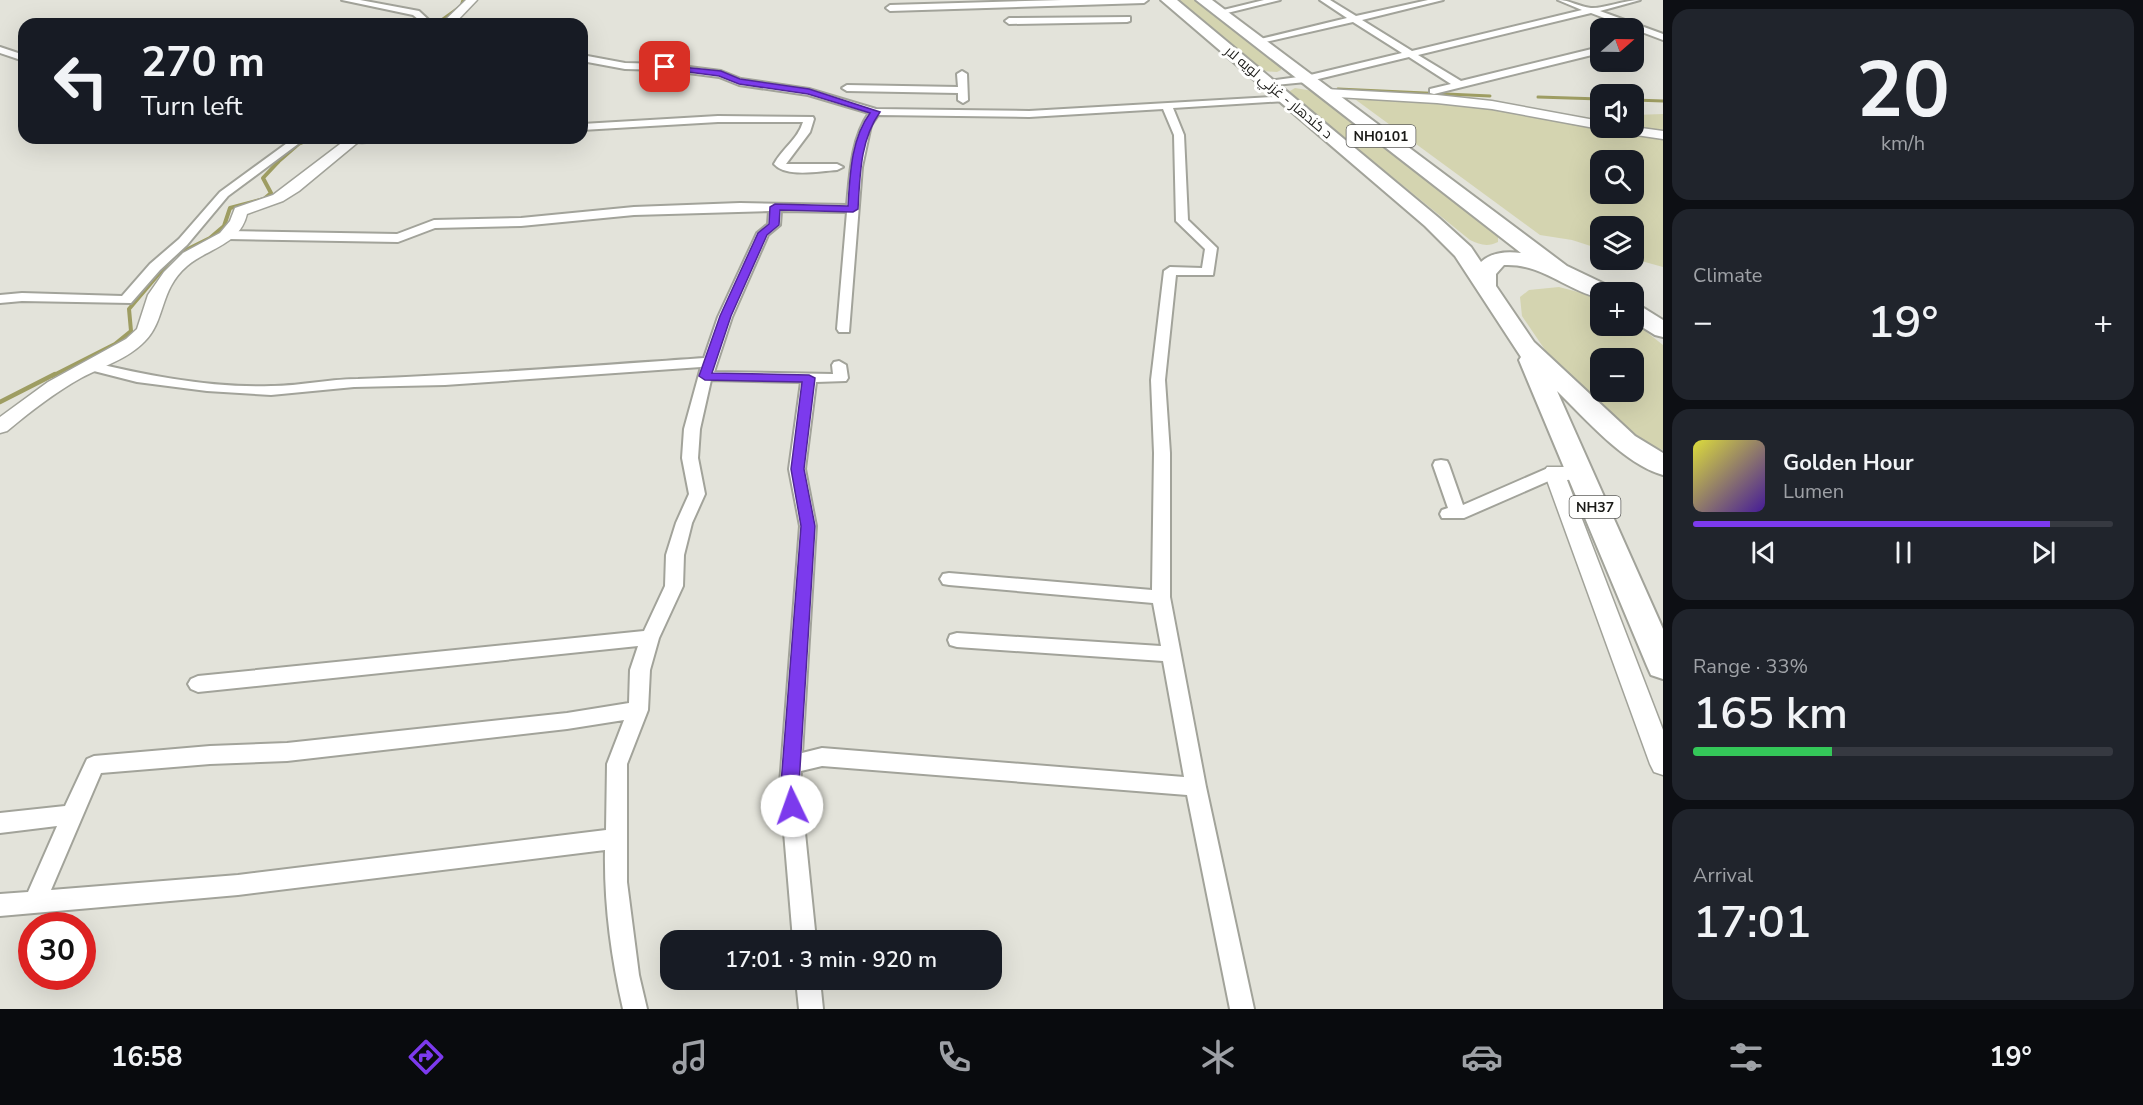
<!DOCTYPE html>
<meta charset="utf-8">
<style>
body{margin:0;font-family:"Nunito Sans",Cairo,sans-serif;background:#20242c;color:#f1f3f6;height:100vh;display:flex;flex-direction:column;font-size:22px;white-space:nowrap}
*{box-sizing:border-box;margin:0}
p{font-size:20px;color:#9ea1a6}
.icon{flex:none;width:33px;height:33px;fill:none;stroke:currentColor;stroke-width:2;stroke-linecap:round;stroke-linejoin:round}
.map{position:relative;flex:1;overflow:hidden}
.panel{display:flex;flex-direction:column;gap:9px;padding:9px;background:#0d0f14;width:480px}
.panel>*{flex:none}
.top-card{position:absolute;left:18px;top:18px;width:570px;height:126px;border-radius:18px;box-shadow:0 6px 24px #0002;background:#171b24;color:#f1f3f6;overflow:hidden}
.needle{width:39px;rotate:70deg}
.tools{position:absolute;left:1590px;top:18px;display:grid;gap:12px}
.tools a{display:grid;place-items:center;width:54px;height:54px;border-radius:12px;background:#171b24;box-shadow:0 6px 24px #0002;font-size:30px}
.speed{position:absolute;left:18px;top:912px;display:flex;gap:12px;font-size:30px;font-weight:700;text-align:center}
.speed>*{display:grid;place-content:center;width:78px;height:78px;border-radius:50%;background:#171b24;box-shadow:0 6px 24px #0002;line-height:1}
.speed .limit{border:9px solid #d22;background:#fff;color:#111}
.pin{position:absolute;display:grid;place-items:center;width:51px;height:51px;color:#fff;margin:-26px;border-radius:12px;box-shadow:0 3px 9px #0006}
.me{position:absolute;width:66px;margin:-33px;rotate:357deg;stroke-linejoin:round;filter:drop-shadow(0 0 4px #0008)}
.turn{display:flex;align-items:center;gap:21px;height:126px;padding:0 24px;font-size:27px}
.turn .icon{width:78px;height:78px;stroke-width:2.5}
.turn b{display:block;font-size:42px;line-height:51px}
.big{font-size:45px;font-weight:600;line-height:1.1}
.panel .card{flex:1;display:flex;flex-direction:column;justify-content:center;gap:9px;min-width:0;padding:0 21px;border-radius:18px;background:#20242c}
.panel .dial{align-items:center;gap:0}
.dial b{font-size:78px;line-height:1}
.song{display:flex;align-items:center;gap:18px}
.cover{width:72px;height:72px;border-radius:9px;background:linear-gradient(135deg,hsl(60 70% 55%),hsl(260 70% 35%))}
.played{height:6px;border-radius:3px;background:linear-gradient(90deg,#7c3aed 85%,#363941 85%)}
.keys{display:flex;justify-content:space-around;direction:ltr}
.heat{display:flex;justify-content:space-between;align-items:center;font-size:33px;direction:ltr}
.charge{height:9px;border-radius:4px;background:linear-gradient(90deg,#34c759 33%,#363941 0)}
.trip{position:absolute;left:660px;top:930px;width:342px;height:60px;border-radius:18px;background:#171b24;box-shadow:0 6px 24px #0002;font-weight:600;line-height:60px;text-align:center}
.tabs{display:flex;height:96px;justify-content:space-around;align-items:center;background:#090b0e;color:#9ea1a6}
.tabs .icon{width:42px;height:42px}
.tabs .current{color:#7c3aed}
.tabs b{font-size:27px;color:#f1f3f6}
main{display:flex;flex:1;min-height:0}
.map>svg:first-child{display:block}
.green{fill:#d4d4b0;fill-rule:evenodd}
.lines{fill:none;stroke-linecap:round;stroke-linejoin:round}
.stream-far2{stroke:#9e9d62;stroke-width:3}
.stream-far1{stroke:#9e9d62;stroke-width:4}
.stream{stroke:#9e9d62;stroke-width:4.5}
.minor-casing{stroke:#a2a39a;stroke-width:4}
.tertiary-casing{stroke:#a2a39a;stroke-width:3}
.trunk-casing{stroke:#a2a39a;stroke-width:4}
.minor{fill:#fff;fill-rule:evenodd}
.tertiary{fill:#fff;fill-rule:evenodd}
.trunk{fill:#fff;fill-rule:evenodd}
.route{fill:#7c3aed;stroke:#51269a;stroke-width:1.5}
.labels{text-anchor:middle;stroke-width:6;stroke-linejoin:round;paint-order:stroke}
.far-street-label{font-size:14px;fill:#1a1a17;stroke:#fffffe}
.shield{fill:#fffffe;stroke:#5f5f5c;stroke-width:1.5}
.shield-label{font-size:14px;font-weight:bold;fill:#1a1a17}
</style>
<main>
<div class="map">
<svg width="1663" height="1009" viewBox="0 0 1663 1009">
<rect width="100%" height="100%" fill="#e3e3da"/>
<g class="green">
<path d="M1175 0H1196L1281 67V70L1277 72 1262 71Z"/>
<path d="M1295 88 1313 91 1498 237V242C1488 247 1480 245 1470 240L1290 94V91Z"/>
<path d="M1352 97 1421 100 1490 108 1663 139V267L1634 259V226H1600V249L1572 240 1540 235ZM1600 160H1634V194H1600Z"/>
<path d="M1663 114V131L1634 126V115Z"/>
<path d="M1559 287 1582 293 1600 301V326H1634V322L1663 345V450L1653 447 1604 411 1554 363 1522 316 1520 297 1529 290ZM1600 358H1634V392H1600Z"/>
</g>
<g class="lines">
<g class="stream-far2">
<path d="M436 24 461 6 463 0"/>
<path d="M1338 89 1490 96"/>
<path d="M1538 97 1600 99"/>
<path d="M1634 100 1663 101"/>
<path d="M276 164 299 144 314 138"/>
</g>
<path class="stream-far1" d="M52 376 115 344 131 331 129 309 174 256 210 238 224 226 230 208 264 199 271 193 263 178 278 162"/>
<path class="stream" d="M0 402 55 374"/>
<g class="minor-casing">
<g id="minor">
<path d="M342 0H360L419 11 433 24H424L413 15Z"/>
<path d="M1062 0H1148L1144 3 890 11 886 8 890 5Z"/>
<path d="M1264 0H1280L1219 15 1215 12Z"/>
<path d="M1320 0H1330L1356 16 1428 0H1443L1362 20 1412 51 1582 10 1558 0C1570 0 1579 7 1591 8 1602 9 1625 0 1640 0L1600 11 1663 34V40L1591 13 1418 55 1461 81 1600 47V53L1434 94 1430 93V89L1451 84 1409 57 1306 82 1265 86V82L1268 81 1306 76 1402 53 1353 22 1257 44 1252 41 1347 18Z"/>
<path d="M1130 17V21L1127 22 1009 24 1005 21 1009 18Z"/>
<path d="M0 47 24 55V61L0 53Z"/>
<path d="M582 55 625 63 665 64 721 71 741 79 809 89 876 109 1029 111 1290 96 1291 98 1286 101 1173 108 1184 135 1188 220 1217 248 1213 275H1176L1165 380 1170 453V597L1206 787 1254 1009H1230L1187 795 822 766 801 771 800 784 816 940H793L780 784 800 526 789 469 801 382 711 380 700 429 698 458 705 494 692 523 684 555 683 586 659 638 650 670 648 710 627 764V882L639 975 647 1009H623C611 957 604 903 605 850L238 895 0 916V894L28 892 57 826 0 833V813L65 806 87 759 94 756 210 746 287 743 567 713 629 703 630 670 638 646 198 692 191 689 188 684 191 679 198 676 644 631 665 586 666 555 676 523 689 494 682 458 684 429 701 367 445 385 354 387 271 395 207 391 137 382 86 369 84 366 91 362C149 376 211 388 271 386 300 386 329 379 358 379 473 375 589 366 704 358L718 317 757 233 768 224 769 211 634 215 521 226 435 228 398 242 228 239 222 235 228 231 397 234 434 220 521 218 634 207 740 203 847 205C850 175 851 139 869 113L808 95 739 85 719 77 665 70 625 69 582 61ZM1163 109 1174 135 1176 221 1205 249 1202 268 1170 267 1164 271 1151 380 1154 453 1152 590 949 573 943 574 940 579 943 584 949 585 1153 603 1161 646 957 633 950 635 948 640 950 645 957 647 1163 661 1184 777 822 748 802 753 816 526 805 469 816 382 846 381 848 378 846 365 839 361 834 362 832 365 833 374 714 372 732 317 768 235 780 225 781 211 847 212 837 329 839 332H849L862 167 871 125 878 115 1029 117ZM624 720 607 764 606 830 238 875 51 890 101 773 210 764 287 761 567 729Z"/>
<path d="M962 71 967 74 968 100 963 103 958 100V93L847 91 842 88 847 85 958 87 957 74Z"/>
<path d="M718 116 813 117 814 119 810 132 786 164H837L843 167 837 170C820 171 786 178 774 164 782 149 798 139 803 122H718L582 130V124Z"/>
<path d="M294 138H306L228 196 187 245 160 270 131 303 22 301 0 303V295L22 293 122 296 150 264 179 239 220 192Z"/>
<path d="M350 138H380C374 143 359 143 351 141Z"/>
<path d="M1441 460 1447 461 1449 465 1463 505 1548 468H1560L1562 472 1560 476 1464 518H1442L1440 514 1442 510 1448 508 1433 465 1435 461Z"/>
<path d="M796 980H820L823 1009H799Z"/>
</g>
</g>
<g class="tertiary-casing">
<g id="tertiary">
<path d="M466 0H477L454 24H441Z"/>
<path d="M1325 89 1437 95 1492 101 1600 121V128H1605L1600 129 1492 109 1437 103 1320 96 1319 93 1320 90Z"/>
<path d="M1634 127 1663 131V139L1616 132 1609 128Z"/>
<path d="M348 138H363L299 191 283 201 247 214C240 245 208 248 187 266 159 290 166 320 145 341 128 359 103 366 81 378 54 393 30 412 7 431L0 433V417L48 382 126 339 137 329 148 295 164 272 183 253 220 233 230 221 235 208 273 195Z"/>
<path d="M1576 456 1583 458 1586 463 1577 479 1567 480 1663 730V775L1654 772 1650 764 1544 472 1547 467H1564L1569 458Z"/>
</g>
</g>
<g class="trunk-casing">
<g id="trunk">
<path d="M1161 0H1177L1439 218 1471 247 1481 262C1492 252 1507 251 1521 253L1196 0H1212L1567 266 1611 287 1614 292H1600V298C1566 290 1541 263 1504 265L1496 274V286L1534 342 1635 436 1663 453V475C1624 464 1586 419 1557 391L1663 629V679L1651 675 1647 666 1519 360 1521 357 1455 256 1425 226Z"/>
<path d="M1634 305 1642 307 1663 320V337L1655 335 1634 322Z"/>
</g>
</g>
<use href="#minor" class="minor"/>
<use href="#tertiary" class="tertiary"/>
<use href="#trunk" class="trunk"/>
</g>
<path class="route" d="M662 65 721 71 740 79 809 89 880 112C860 140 860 176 858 209L853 212 780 210 779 225 767 235 731 316 712 373 809 375 815 378 804 469 815 526 799 784 801 806 798 812 792 814 786 812 781 784 801 526 791 469 802 382 705 380 699 376 720 316 758 233 769 224 770 207 775 204 848 206C850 175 851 139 870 113L808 94 739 84 719 76 665 69 661 67Z"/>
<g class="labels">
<g class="far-street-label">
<text transform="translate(1279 92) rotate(40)" y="5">د کندهار - غزني لويه لار</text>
</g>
<g class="shield">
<rect x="1346.5" y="125" width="69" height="22" rx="4.5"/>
<rect x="1569.5" y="496" width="51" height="22" rx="4.5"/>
</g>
<g class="shield-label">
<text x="1381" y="141">NH0101</text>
<text x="1595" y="512">NH37</text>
</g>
</g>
</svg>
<div class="tools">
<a><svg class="needle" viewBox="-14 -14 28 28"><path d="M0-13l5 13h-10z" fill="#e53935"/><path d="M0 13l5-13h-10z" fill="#9ea1a6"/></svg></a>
<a><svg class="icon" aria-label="sound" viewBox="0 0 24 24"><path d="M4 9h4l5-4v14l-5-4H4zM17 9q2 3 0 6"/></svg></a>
<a><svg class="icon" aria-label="search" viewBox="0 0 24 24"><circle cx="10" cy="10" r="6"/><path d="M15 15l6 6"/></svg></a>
<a><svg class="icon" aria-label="layers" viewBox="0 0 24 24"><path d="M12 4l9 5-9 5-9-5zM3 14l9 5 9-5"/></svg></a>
<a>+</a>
<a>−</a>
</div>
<div class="speed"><div class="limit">30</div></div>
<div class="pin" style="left:665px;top:67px;background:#d93025"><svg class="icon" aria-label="arrive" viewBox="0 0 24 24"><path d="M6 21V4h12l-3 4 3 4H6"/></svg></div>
<svg class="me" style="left:792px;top:806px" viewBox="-20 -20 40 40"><circle r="19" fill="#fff"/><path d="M0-13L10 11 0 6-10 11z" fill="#7c3aed"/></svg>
<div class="trip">17:01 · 3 min · 920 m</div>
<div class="top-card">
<div class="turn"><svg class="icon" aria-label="left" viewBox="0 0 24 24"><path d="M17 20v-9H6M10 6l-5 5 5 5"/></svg><div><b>270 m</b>Turn left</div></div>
</div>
</div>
<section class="panel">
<div class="card dial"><b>20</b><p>km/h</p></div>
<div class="card"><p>Climate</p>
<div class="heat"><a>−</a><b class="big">19°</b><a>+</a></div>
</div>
<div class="card">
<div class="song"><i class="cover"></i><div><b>Golden Hour</b><p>Lumen</p></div></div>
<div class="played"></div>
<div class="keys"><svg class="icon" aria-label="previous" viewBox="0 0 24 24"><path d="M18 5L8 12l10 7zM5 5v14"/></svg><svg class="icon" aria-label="pause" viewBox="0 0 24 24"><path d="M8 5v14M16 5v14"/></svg><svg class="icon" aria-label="next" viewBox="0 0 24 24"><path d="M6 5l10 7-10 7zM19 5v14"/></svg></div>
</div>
<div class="card"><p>Range · 33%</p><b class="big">165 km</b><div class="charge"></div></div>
<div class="card"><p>Arrival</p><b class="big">17:01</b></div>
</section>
</main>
<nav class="tabs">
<b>16:58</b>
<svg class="icon current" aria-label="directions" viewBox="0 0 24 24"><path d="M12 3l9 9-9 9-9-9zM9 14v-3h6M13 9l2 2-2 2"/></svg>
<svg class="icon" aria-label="music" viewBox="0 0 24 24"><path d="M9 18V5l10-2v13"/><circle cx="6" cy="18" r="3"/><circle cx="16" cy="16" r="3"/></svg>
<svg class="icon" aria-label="phone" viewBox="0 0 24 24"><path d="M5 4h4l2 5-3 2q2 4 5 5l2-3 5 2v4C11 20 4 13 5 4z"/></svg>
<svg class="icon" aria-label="climate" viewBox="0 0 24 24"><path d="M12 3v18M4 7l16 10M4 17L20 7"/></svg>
<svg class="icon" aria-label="car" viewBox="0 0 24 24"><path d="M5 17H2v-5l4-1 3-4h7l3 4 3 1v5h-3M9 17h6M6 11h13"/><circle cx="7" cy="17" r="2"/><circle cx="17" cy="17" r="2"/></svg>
<svg class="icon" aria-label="filters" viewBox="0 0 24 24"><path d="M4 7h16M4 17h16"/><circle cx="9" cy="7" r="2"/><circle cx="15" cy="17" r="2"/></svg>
<b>19°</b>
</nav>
